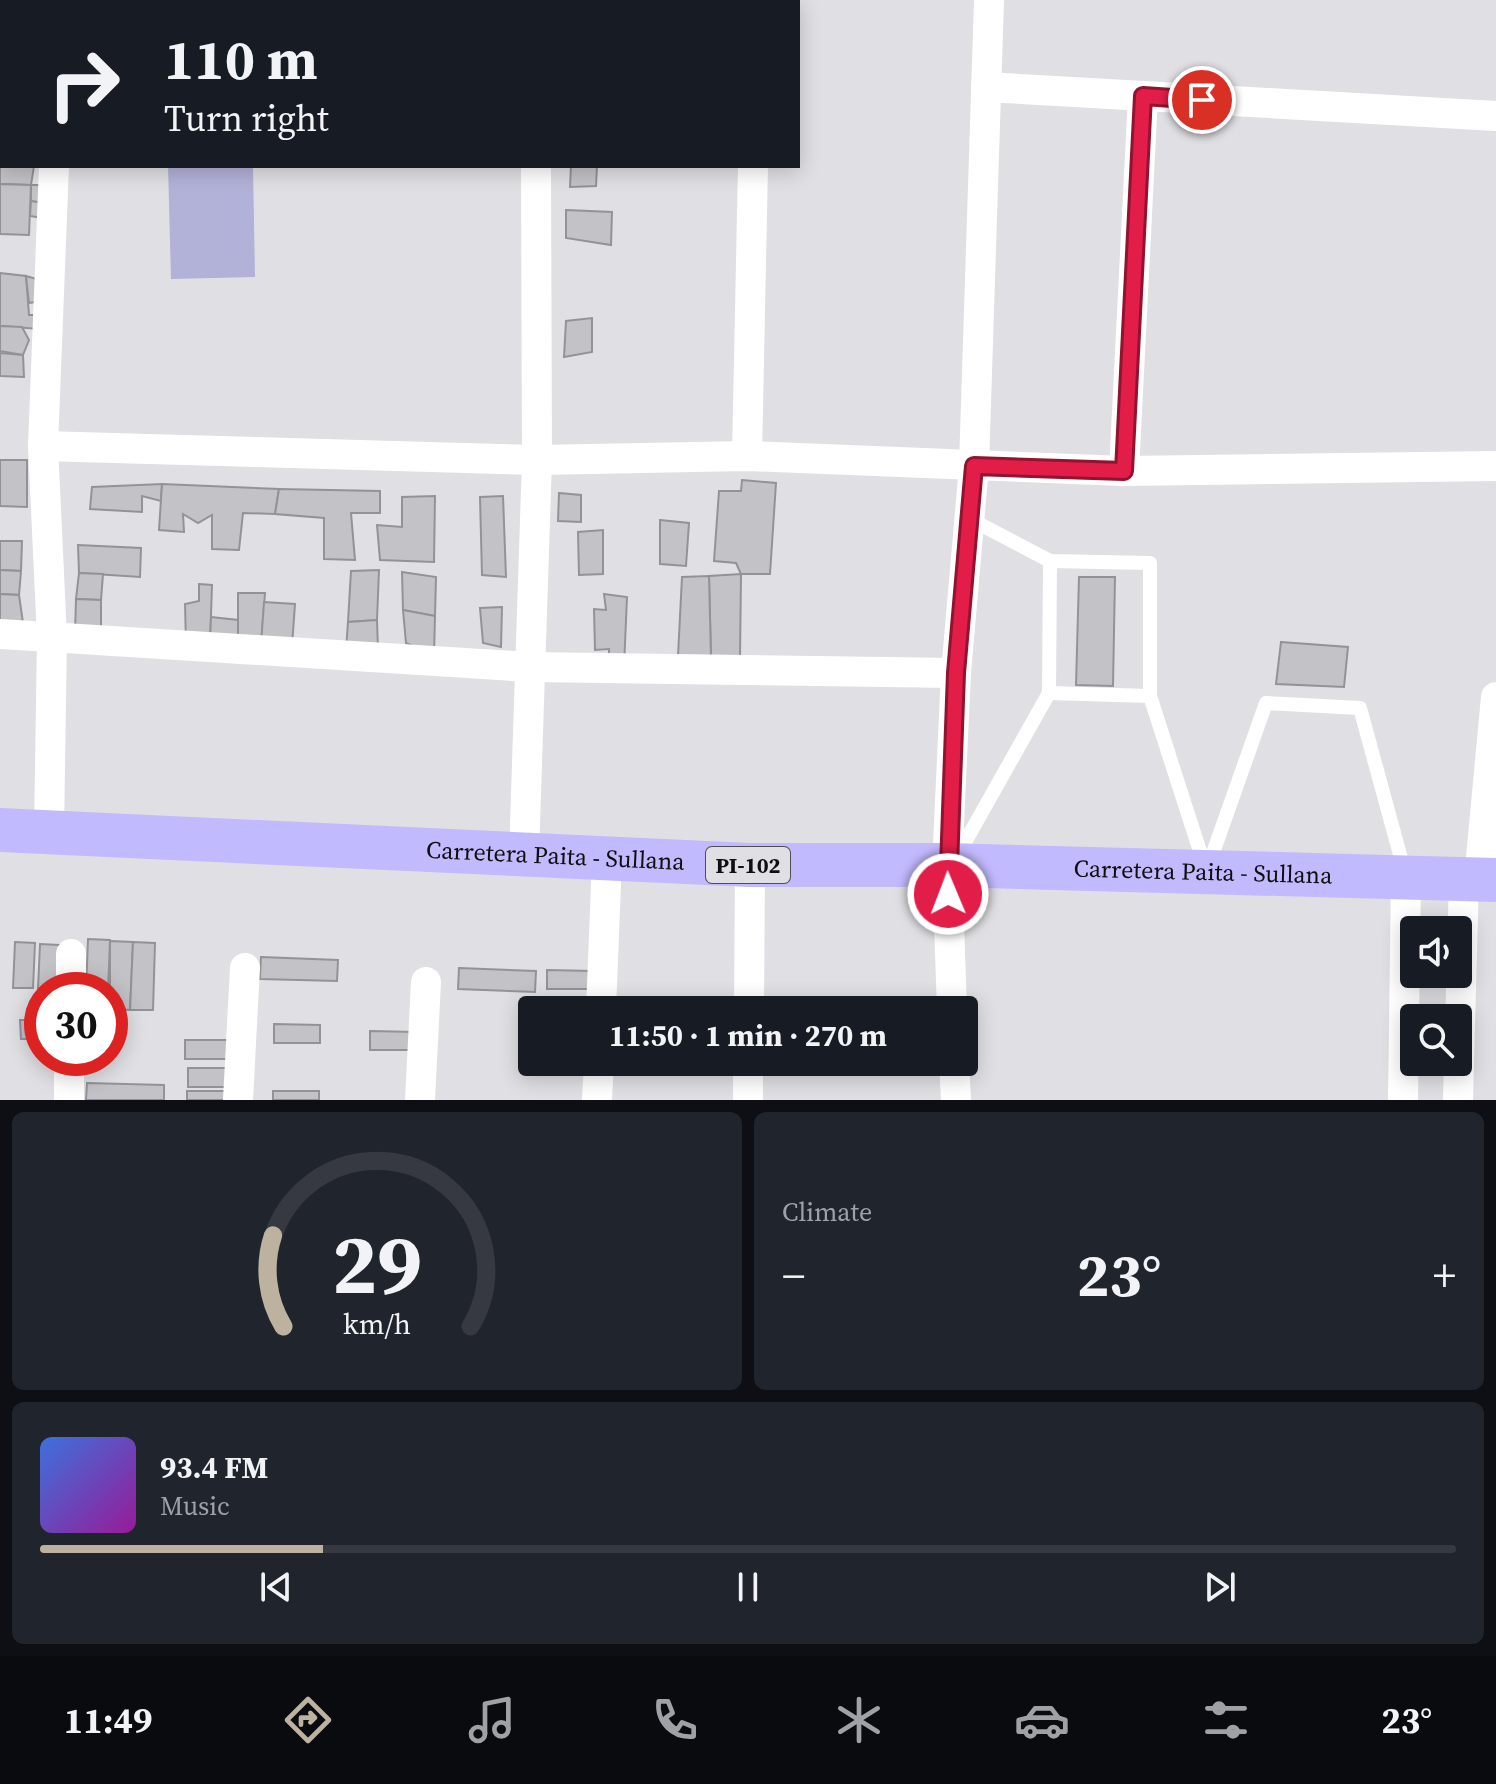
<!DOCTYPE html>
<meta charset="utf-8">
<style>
body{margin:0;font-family:"Source Serif 4",serif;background:#20242c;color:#f1f3f6;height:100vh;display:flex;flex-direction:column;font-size:30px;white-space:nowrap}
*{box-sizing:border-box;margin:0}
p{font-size:26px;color:#9ea1a6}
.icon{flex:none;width:44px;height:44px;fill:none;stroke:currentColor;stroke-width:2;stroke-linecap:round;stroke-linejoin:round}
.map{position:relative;height:1100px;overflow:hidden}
.panel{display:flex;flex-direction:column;gap:12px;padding:12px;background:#0d0f14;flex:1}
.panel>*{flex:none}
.top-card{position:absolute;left:0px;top:0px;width:800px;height:168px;box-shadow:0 4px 20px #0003;background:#171b24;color:#f1f3f6;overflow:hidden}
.controls{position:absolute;left:1400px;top:916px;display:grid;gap:16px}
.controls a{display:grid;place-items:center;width:72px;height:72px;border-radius:8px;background:#171b24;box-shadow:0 4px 20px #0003;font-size:40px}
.speed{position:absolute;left:24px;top:972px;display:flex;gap:16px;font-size:40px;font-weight:700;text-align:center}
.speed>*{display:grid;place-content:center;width:104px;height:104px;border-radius:50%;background:#171b24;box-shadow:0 4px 20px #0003;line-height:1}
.speed .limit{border:12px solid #d22;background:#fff;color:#111}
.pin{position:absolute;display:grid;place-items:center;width:68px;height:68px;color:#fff;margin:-34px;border:4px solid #fff;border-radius:50%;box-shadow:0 2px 8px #0007}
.me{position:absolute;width:88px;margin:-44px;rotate:359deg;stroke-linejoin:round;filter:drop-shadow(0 0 6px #0008)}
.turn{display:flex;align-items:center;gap:28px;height:168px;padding:0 32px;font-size:36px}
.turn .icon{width:104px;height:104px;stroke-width:2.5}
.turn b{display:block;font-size:56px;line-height:68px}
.big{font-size:60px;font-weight:700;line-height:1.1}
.panel .widget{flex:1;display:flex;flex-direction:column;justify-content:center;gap:12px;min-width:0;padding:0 28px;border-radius:12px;background:#20242c}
.panel .dial{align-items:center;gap:0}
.dial svg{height:208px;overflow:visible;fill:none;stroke:#363941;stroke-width:7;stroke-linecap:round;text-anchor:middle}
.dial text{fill:#f1f3f6;stroke:none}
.song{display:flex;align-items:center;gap:24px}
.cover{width:96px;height:96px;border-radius:12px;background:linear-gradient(135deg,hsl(220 70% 55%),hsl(300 70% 35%))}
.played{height:8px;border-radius:4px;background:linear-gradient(90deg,#bdb19f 20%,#363941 20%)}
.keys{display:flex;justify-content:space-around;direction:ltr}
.heat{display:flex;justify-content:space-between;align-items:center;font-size:44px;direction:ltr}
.panel .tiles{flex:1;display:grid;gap:12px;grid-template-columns:1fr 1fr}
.widget:last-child{grid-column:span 2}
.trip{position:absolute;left:518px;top:996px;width:460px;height:80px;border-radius:8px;background:#171b24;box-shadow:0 4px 20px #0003;font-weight:700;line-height:80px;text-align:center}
.tab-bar{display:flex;height:128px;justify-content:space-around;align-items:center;background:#090b0e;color:#9ea1a6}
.tab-bar .icon{width:56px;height:56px}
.tab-bar .active{color:#bdb19f}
.tab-bar b{font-size:36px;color:#f1f3f6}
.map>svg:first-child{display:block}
.green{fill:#b2b1d8}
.building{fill:#c3c3c7;stroke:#939397;stroke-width:2}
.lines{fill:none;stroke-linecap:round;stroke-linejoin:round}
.lane{stroke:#fff;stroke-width:14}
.street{stroke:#fff;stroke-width:30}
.primary{stroke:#c2bafe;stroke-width:44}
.route-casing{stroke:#92132f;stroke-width:20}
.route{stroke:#e11d48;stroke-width:14}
.labels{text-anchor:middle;stroke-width:8;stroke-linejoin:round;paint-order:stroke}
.shield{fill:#e0e0e4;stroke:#4e4e50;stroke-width:2}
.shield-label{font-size:22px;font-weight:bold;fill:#0f0f10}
.street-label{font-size:24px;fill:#0f0f10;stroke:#e0e0e4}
</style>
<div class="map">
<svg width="1496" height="1100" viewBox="0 0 1496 1100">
<rect width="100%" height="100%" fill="#e0e0e4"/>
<path class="green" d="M168 166H253L255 277 171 279Z"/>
<g class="building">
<path d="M0 160 2 166H34L31 185 0 184Z"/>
<path d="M571 166H597L596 186 570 187Z"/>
<path d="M0 184 31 185 29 235 0 234Z"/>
<path d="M31 185H45L43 203 31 201Z"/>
<path d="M31 201 43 203V218L30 216Z"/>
<path d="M566 210 612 212 611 245 566 238Z"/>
<path d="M0 273 26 276 29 315H41L39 329 0 326Z"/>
<path d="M26 276 40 280 41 301 29 303Z"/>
<path d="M592 318V352L564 357 566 321Z"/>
<path d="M0 326 22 327 29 340 23 355 0 351Z"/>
<path d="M0 353 23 355 24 377 0 376Z"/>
<path d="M0 460H27V507L0 506Z"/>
<path d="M742 480 776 483 770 574H741L736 563 714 561 719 491H741Z"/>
<path d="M162 484 161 501 142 496V512L90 509 92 487Z"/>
<path d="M162 484 279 489 275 514 243 513 239 550 212 549V515L198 523 183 514 184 532 159 530Z"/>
<path d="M279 489 380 491V513H351L355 560 324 559V518L275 514Z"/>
<path d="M559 493 581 495V522L558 521Z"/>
<path d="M435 496 434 562 380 560 377 525 402 527V497Z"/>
<path d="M503 496 506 577 482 575 480 497Z"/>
<path d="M660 520 689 523 686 566 660 564Z"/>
<path d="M603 530V574L579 575 578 532Z"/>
<path d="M0 541H22L21 571 0 570Z"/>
<path d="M78 545 141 548 140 577 79 573Z"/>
<path d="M0 570 21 571 19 595 0 594Z"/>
<path d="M379 570 377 620 348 622 351 571Z"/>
<path d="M402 572 436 577 435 616 403 610Z"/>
<path d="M79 573 103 574 101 600 76 599Z"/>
<path d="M741 574 740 658H711L709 576Z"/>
<path d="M709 576 711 658 678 656 682 577Z"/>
<path d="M1079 577H1115L1113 686 1076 685Z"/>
<path d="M199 584 212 585 210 644 186 645 185 604 199 601Z"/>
<path d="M238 593H265L261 645H238Z"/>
<path d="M0 594 19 595 24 630 0 629Z"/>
<path d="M604 594 627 597 624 667H609V649L595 650 594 609 606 610Z"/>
<path d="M76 599 101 600V637L75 633Z"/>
<path d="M264 602 295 604 292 646 261 645Z"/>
<path d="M502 607 501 647 483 643 480 608Z"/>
<path d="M403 610 435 616 434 655 406 643Z"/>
<path d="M211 617 238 620V645L210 644Z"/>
<path d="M377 620 378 650H346L348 622Z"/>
<path d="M1281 642 1348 647 1344 687 1276 684Z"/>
<path d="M88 939 110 940 108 990H86Z"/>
<path d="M110 941 133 942 130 1010 110 1009Z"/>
<path d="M15 942 35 943 33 988H13Z"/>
<path d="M133 942 155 943 153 1010H130Z"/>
<path d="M40 944 59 945 58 989H38Z"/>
<path d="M261 957 338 960 337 981 260 979Z"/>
<path d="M459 968 536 971 535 992 458 989Z"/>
<path d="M547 970 593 971V989H547Z"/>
<path d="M20 1020H42V1039H21Z"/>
<path d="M274 1024 320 1025V1043H274Z"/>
<path d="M370 1031 416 1032V1050H370Z"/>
<rect x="185" y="1040" width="46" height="19"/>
<rect x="188" y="1068" width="46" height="19"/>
<path d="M87 1083 164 1085V1100H86Z"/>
<rect x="187" y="1091" width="46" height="9"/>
<rect x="273" y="1091" width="46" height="9"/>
</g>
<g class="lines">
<g class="lane">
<path d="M970 519 1050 561 1150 563V696L1205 867"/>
<path d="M1049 693 1150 696"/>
<path d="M955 860 1049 693 1050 561"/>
<path d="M1208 867 1266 703 1360 708 1405 873"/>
</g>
<g class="street">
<path d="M312 2V0"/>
<path d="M761 2 762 0"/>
<path d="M986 87 1496 116"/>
<path d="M0 88H2"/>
<path d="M43 446 537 460 747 456 1124 471 1496 466"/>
<path d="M747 456 753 166"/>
<path d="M1124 471 1143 96"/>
<path d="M0 634 530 667 956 673"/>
<path d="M49 833 52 637 43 446 54 166"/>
<path d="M524 855 537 460 536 166"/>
<path d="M1479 879 1496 697"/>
<path d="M71 990V954"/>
<path d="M601 1010 607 859"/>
<path d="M749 1010 750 865"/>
<path d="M952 1010 947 865 956 673 974 466 989 0"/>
<path d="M954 1062 956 1100"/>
<path d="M69 1100V1058"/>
<path d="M238 1100 245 968"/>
<path d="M420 1100 426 982"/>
<path d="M597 1100 599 1062"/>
<path d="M748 1100V1062"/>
<path d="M1403 1100 1406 876"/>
<path d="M1458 1100 1464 878"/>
</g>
<path class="primary" id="s1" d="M0 830 750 865H947L1496 880"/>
</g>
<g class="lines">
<g class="route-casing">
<path id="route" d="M948 894 956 673 974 466 1124 471 1143 96 1202 100"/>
</g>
<use href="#route" class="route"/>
</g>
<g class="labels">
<rect class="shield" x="706" y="847" width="84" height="36" rx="6"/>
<g class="shield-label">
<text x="748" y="873">PI-102</text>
</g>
<g class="street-label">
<text dy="8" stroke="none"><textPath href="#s1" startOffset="556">Carretera Paita - Sullana</textPath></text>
<text dy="8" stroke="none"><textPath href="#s1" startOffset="1204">Carretera Paita - Sullana</textPath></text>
</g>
</g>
</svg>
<div class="controls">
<a><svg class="icon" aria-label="sound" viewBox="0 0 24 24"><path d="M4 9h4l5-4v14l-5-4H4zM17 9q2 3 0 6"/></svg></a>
<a><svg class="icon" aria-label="search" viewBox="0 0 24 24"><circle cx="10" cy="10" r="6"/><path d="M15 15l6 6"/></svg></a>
</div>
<div class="speed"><div class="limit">30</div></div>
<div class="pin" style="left:1202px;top:100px;background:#d93025"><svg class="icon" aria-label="arrive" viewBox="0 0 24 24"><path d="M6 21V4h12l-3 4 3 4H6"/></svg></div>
<svg class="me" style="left:948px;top:894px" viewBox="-20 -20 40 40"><circle r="17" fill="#e11d48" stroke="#fff" stroke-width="3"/><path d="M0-11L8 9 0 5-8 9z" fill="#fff"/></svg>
<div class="trip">11:50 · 1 min · 270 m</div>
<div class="top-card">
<div class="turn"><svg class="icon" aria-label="right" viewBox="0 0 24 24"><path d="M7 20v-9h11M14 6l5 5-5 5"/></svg><div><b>110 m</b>Turn right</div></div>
</div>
</div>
<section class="panel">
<div class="tiles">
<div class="widget dial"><svg viewBox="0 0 100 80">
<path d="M14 69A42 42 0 1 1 86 69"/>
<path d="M14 69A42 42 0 0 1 10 34" stroke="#bdb19f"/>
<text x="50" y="56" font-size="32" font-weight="700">29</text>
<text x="50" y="72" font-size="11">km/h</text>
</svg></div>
<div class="widget"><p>Climate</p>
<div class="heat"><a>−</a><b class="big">23°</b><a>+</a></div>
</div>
<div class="widget">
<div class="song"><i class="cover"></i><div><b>93.4 FM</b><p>Music</p></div></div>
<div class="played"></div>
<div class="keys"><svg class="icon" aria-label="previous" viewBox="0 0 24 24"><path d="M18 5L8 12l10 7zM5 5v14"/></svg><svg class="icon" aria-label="pause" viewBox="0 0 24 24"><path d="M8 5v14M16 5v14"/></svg><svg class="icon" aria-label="next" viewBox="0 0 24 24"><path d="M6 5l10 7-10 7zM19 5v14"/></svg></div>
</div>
</div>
</section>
<nav class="tab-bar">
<b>11:49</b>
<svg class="icon active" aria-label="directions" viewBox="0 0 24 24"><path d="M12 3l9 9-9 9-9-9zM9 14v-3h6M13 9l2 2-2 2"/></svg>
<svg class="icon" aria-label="music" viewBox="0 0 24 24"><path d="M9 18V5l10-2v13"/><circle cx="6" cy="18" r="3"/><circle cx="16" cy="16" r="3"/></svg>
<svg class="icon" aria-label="phone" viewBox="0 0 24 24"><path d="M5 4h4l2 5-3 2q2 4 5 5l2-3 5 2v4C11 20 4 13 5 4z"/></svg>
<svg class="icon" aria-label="climate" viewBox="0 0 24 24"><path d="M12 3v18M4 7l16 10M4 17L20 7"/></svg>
<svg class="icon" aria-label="car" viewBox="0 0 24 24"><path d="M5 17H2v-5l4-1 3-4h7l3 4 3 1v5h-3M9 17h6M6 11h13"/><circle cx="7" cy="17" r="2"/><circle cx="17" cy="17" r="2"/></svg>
<svg class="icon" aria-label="filters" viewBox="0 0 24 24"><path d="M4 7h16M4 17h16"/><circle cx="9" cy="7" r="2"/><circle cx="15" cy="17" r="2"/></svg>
<b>23°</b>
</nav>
